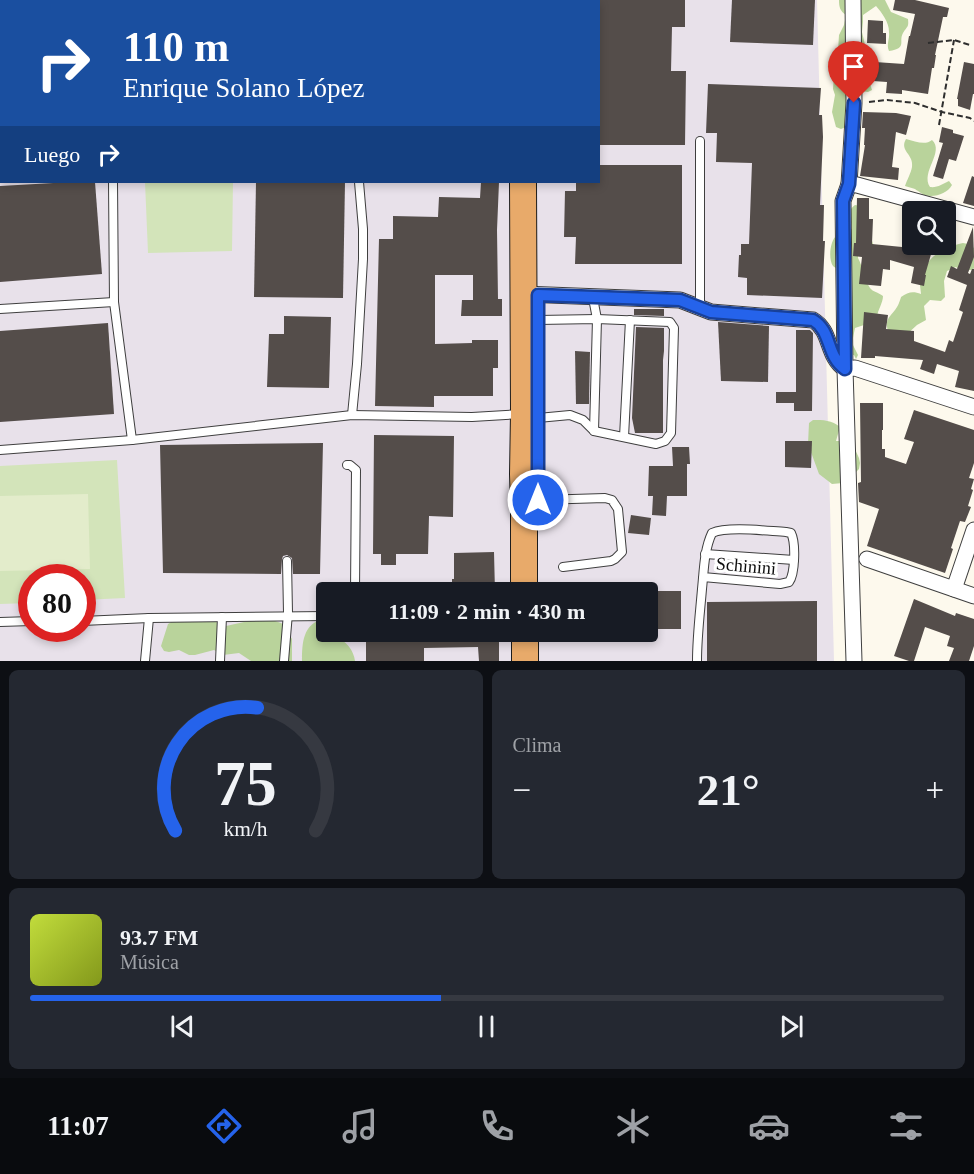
<!DOCTYPE html>
<html lang="es">
<meta charset="utf-8">
<style>
body{margin:0;font-family:"Times New Roman",serif;background:#242831;color:#f1f3f6;height:100vh;display:flex;flex-direction:column;font-size:22px;white-space:nowrap}
*{box-sizing:border-box;margin:0}
p{font-size:20px;color:#9ea1a6}
.icon{flex:none;width:33px;height:33px;fill:none;stroke:currentColor;stroke-width:2;stroke-linecap:round;stroke-linejoin:round}
.map{position:relative;height:661px;overflow:hidden}
.drawer{display:flex;flex-direction:column;gap:9px;padding:9px;background:#0d0f14;flex:1}
.drawer>*{flex:none}
.guide{position:absolute;left:0px;top:0px;width:600px;height:183px;box-shadow:0 3px 9px #0003;background:#1a4fa0;color:#fff;overflow:hidden}
.controls{position:absolute;left:902px;top:201px;display:grid;gap:12px}
.controls a{display:grid;place-items:center;width:54px;height:54px;border-radius:6px;background:#171b24;box-shadow:0 3px 9px #0003;font-size:30px}
.speed{position:absolute;left:18px;top:564px;display:flex;gap:12px;font-size:30px;font-weight:700;text-align:center}
.speed>*{display:grid;place-content:center;width:78px;height:78px;border-radius:50%;background:#171b24;box-shadow:0 3px 9px #0003;line-height:1}
.speed .limit{border:9px solid #d22;background:#fff;color:#111}
.pin{position:absolute;display:grid;place-items:center;width:51px;height:51px;color:#fff;margin:-62px -26px;border-radius:50% 50% 50% 0;rotate:-45deg;box-shadow:0 0 6px #0007}
.pin .icon{rotate:45deg}
.me{position:absolute;width:66px;margin:-33px;rotate:0deg;stroke-linejoin:round;filter:drop-shadow(0 0 4px #0008)}
.turn{display:flex;align-items:center;gap:21px;height:126px;padding:0 24px;font-size:27px}
.turn .icon{width:78px;height:78px;stroke-width:2.5}
.turn b{display:block;font-size:42px;line-height:51px}
.then{display:flex;align-items:center;height:57px;padding:0 24px;background:#0003;gap:12px;font-size:22px}
.big{font-size:45px;font-weight:800;line-height:1.1}
.drawer .tile{flex:1;display:flex;flex-direction:column;justify-content:center;gap:9px;min-width:0;padding:0 21px;border-radius:9px;background:#242831}
.drawer .dial{align-items:center;gap:0}
.dial svg{height:156px;overflow:visible;fill:none;stroke:#363941;stroke-width:7;stroke-linecap:round;text-anchor:middle}
.dial text{fill:#f1f3f6;stroke:none}
.song{display:flex;align-items:center;gap:18px}
.cover{width:72px;height:72px;border-radius:9px;background:linear-gradient(135deg,hsl(70 70% 55%),hsl(70 70% 35%))}
.played{height:6px;border-radius:3px;background:linear-gradient(90deg,#2563eb 45%,#363941 45%)}
.keys{display:flex;justify-content:space-around;direction:ltr}
.heat{display:flex;justify-content:space-between;align-items:center;font-size:33px;direction:ltr}
.drawer .tiles{flex:1;display:grid;gap:9px;grid-template-columns:1fr 1fr}
.tile:last-child{grid-column:span 2}
.trip{position:absolute;left:316px;top:582px;width:342px;height:60px;border-radius:6px;background:#171b24;box-shadow:0 3px 9px #0003;font-weight:800;line-height:60px;text-align:center}
.menu{display:flex;height:96px;justify-content:space-around;align-items:center;background:#090b0e;color:#9ea1a6}
.menu .icon{width:42px;height:42px}
.menu .on{color:#2563eb}
.menu b{font-size:27px;color:#f1f3f6}
.map>svg:first-child{display:block}
.industrial{fill:#e8e1ea;fill-rule:evenodd}
.green{fill:#d3e4ba}
.forest{fill:#b9d39b}
.pitch{fill:#e3eccb}
.building{fill:#544d4a}
.lines{fill:none;stroke-linecap:round;stroke-linejoin:round}
.service-casing{stroke:#3f3f3f;stroke-width:10}
.minor-casing{stroke:#3f3f3f;stroke-width:17}
.trunk-casing{stroke:#1d1d1d;stroke-width:28}
.path{stroke:#2e2e2e;stroke-width:2;stroke-dasharray:6 3;stroke-linecap:butt}
.service{stroke:#fff;stroke-width:8}
.minor{stroke:#fff;stroke-width:15}
.trunk{stroke:#e8aa6a;stroke-width:26}
.route-casing{stroke:#184099;stroke-width:15}
.route{stroke:#2563eb;stroke-width:10}
.labels{text-anchor:middle;stroke-width:6;stroke-linejoin:round;paint-order:stroke}
.street-label{font-size:18px;fill:#0c0c0c;stroke:#fff}
</style>
<div class="map">
<svg width="974" height="661" viewBox="0 0 974 661">
<rect width="100%" height="100%" fill="#fdf9ed"/>
<path class="industrial" d="M0 0H817L834 661H0ZM2 2H598V182H2ZM32 578H82V628H32ZM327 592H648V632H327Z"/>
<g class="green">
<path d="M145 182H233L232 251 148 253Z"/>
<path d="M117 460 125 598 83 600 82 578H32L31 603 0 604V466Z"/>
</g>
<g class="forest">
<path d="M839 0H885L891 12 908 19C909 28 907 26 903 33 898 42 908 48 889 51 886 44 890 39 889 32 889 22 882 13 876 6L863 15V22L862 32 868 58 867 74 872 90 868 92 852 90 846 127 841 129 836 127 832 112 835 95 833 89 835 61 838 51 839 35 844 25 846 15C840 11 839 7 839 0Z"/>
<path d="M906 139C915 141 925 146 932 140 945 152 920 172 930 187 937 188 943 184 949 181L952 185C947 194 934 198 924 195 923 194 916 190 915 189 912 188 908 187 905 186 907 180 911 173 912 167 914 154 899 151 906 139Z"/>
<path d="M855 205 861 206 874 247 858 253V258C863 267 864 279 870 288 873 292 878 292 883 296 883 303 878 309 877 317L870 323 855 328 852 343 858 355 856 359 854 355 844 356 837 268C836 268 834 267 833 266 828 259 830 240 837 235 842 232 847 233 852 229 852 218 844 214 855 205Z"/>
<path d="M963 243 968 244 974 248V268L973 270H960L956 267 947 271 944 281 945 297 941 301 930 300 924 306 926 320 917 325 905 336 888 331C884 318 891 317 897 307 898 306 901 298 901 297 908 292 913 291 921 294L920 285C925 280 924 274 926 267 930 254 951 245 963 243Z"/>
<path d="M813 420C823 420 832 420 840 427L836 441H847L852 443 859 458 860 463 859 469 848 480 843 483 832 484 819 474 808 444 809 423Z"/>
<path d="M206 618 226 626 253 620 275 621 281 623 285 626 292 639V661H251L239 653 223 655 214 650 195 655H189L179 650 169 652 164 651 161 646 168 624 173 621Z"/>
<path d="M323 619H327V632H334L336 638C346 640 354 651 355 661H302C302 643 303 624 323 619Z"/>
</g>
<path class="pitch" d="M88 494 90 569 0 571V496Z"/>
<g class="building">
<path d="M598 0H685V27H672L671 71H686L685 145H598Z"/>
<path d="M732 0H815L813 45 730 42Z"/>
<path d="M895 0H915L949 8 947 17H943L935 55H936L934 68H932L928 94 902 90V94L886 93 887 82 873 81 875 62 904 64 909 36H910L915 14 893 10Z"/>
<path d="M868 20 883 21V33H886V44L867 43Z"/>
<path d="M964 62 974 64V94H973L970 110 958 106V99H957Z"/>
<path d="M708 84 821 88 819 115H822L823 137 820 205H824L823 241H825L822 298 747 295V278L738 277 739 255H741V244H749L752 163 716 162 717 133H706Z"/>
<path d="M863 112 896 113 911 116 906 135 896 132 892 167 899 168 898 180 860 176 865 145H864L865 128H862Z"/>
<path d="M942 127 953 130V133L964 136 956 161 949 159 943 179 933 176 943 143 939 142Z"/>
<path d="M598 165H682V264H575L576 237H564L565 191H576V182H598Z"/>
<path d="M972 176 974 177V206L963 203Z"/>
<path d="M71 182H95L102 274 0 282V186Z"/>
<path d="M256 182H345L343 298 254 297Z"/>
<path d="M481 182H499L497 230 498 299H502V316H461L462 300H473V275H435V344L472 343V340H498V368H493V396H434V407L375 406 379 239H393V216L438 217 439 197 480 198Z"/>
<path d="M857 198H869V219H873L872 244 902 247 909 221H912V244H934L925 275H926L924 286 911 283 914 267 890 260V270L883 269 881 286 859 284 862 257 853 256 854 243H856Z"/>
<path d="M973 227 974 257 968 273 970 274 972 269H974V391L955 387 959 371 937 364 934 374 920 369 923 360 875 356V358H861L864 312 888 315 886 329 914 331V341L945 352 949 340 953 342 963 312 959 310 967 285 947 277 951 266 957 269Z"/>
<path d="M634 309H664V316L634 315Z"/>
<path d="M284 316 331 317 329 388 267 387 269 334H284Z"/>
<path d="M718 322 769 326 768 382 721 381Z"/>
<path d="M108 323 114 414 0 422V331Z"/>
<path d="M636 327 664 328V351L663 360V433H635L632 418Z"/>
<path d="M796 330H810L813 333 812 411H794V403H776V392H796Z"/>
<path d="M575 351 590 352 589 404H576Z"/>
<path d="M860 403H883V430H882V449H885V457L906 464 914 442 904 439 914 410 974 430V463L969 478 974 479 971 489 973 490 968 506 971 507 965 522 960 521 951 548 953 549 945 573 867 546 879 509 859 502 858 483 861 482Z"/>
<path d="M374 435 454 436 453 517 429 516 428 554H396V565H381V554H373Z"/>
<path d="M785 441H812L811 468 785 467Z"/>
<path d="M323 443 320 574H293L292 558 287 555 283 556 282 559 281 574 163 573 160 445Z"/>
<path d="M672 447H689L690 464H687V496H667L666 516 652 515 653 496H648L649 466H673Z"/>
<path d="M631 515 651 518 649 535 628 533Z"/>
<path d="M494 552 495 592H452V579H454V553Z"/>
<rect x="648" y="591" width="33" height="38"/>
<path d="M914 599 955 616 956 613 974 619V646L969 661H949L954 648 947 646 950 636 925 627 914 661H909L894 656Z"/>
<path d="M817 601V661H707V602Z"/>
<path d="M366 632H499V661H479L478 647 424 648V661H366Z"/>
</g>
<g class="lines">
<g class="service-casing">
<g id="service">
<path d="M0 171H2"/>
<path d="M113 182 114 302 132 440"/>
<path d="M593 298 597 319 594 431"/>
<path d="M700 307V141"/>
<path d="M0 309 114 302"/>
<path d="M538 320 597 319 670 322 674 328 671 433 665 441 656 444 594 431 583 420 570 415 538 418"/>
<path d="M352 415 357 364 363 259V229L359 182"/>
<path d="M624 437 630 320"/>
<path d="M0 450 132 440 352 415 472 417 522 414"/>
<path d="M347 465H350L356 470 355 592"/>
<path d="M539 500 605 498 612 500 618 509 622 552 615 559 611 561 563 567"/>
<path d="M705 554 794 560"/>
<path d="M82 621 149 618 327 616"/>
<path d="M0 622 32 621"/>
<path d="M145 661 149 618"/>
<path d="M220 661 222 617"/>
<path d="M284 661 288 613 287 561"/>
<path d="M697 661C697 637 700 613 702 589 704 570 704 550 712 533 728 526 767 531 786 532L791 533C796 543 795 574 789 582L780 584 703 577"/>
</g>
</g>
<g class="minor-casing">
<g id="minor">
<path d="M849 184 854 103 853 0"/>
<path d="M523 294 680 300 711 312 813 320C832 331 826 356 845 369L855 368 974 407"/>
<path d="M867 559 974 596"/>
<path d="M954 589 974 530"/>
<path d="M854 661 845 369 843 201 849 184 857 185 974 217"/>
</g>
</g>
<g class="trunk-casing">
<g id="trunk">
<path d="M537 0V2"/>
<path d="M523 182 524 413 523 474 524 506V592"/>
<path d="M525 632V661"/>
</g>
</g>
<g class="path">
<path d="M928 43 954 40 970 45"/>
<path d="M869 102 887 100 915 103 942 112 970 118 974 121"/>
<path d="M939 125 954 40"/>
</g>
<use href="#service" class="service"/>
<use href="#minor" class="minor"/>
<use href="#trunk" class="trunk"/>
</g>
<g class="lines">
<g class="route-casing">
<path id="route" d="M538 500V295L680 300 711 312 813 320C832 331 826 356 845 369L843 201 849 184 854 103"/>
</g>
<use href="#route" class="route"/>
</g>
<g class="labels">
<g class="street-label">
<text transform="translate(746 566) rotate(5)" y="6">Schinini</text>
</g>
</g>
</svg>
<div class="controls">
<a><svg class="icon" aria-label="search" viewBox="0 0 24 24"><circle cx="10" cy="10" r="6"/><path d="M15 15l6 6"/></svg></a>
</div>
<div class="speed"><div class="limit">80</div></div>
<div class="pin" style="left:854px;top:103px;background:#d93025"><svg class="icon" aria-label="arrive" viewBox="0 0 24 24"><path d="M6 21V4h12l-3 4 3 4H6"/></svg></div>
<svg class="me" style="left:538px;top:500px" viewBox="-20 -20 40 40"><circle r="17" fill="#2563eb" stroke="#fff" stroke-width="3"/><path d="M0-11L8 9 0 5-8 9z" fill="#fff"/></svg>
<div class="trip">11:09 · 2 min · 430 m</div>
<div class="guide">
<div class="turn"><svg class="icon" aria-label="right" viewBox="0 0 24 24"><path d="M7 20v-9h11M14 6l5 5-5 5"/></svg><div><b>110 m</b>Enrique Solano López</div></div>
<div class="then">Luego<svg class="icon" aria-label="right" viewBox="0 0 24 24"><path d="M7 20v-9h11M14 6l5 5-5 5"/></svg></div>
</div>
</div>
<section class="drawer">
<div class="tiles">
<div class="tile dial"><svg viewBox="0 0 100 80">
<path d="M14 69A42 42 0 1 1 86 69"/>
<path d="M14 69A42 42 0 0 1 56 6" stroke="#2563eb"/>
<text x="50" y="56" font-size="32" font-weight="700">75</text>
<text x="50" y="72" font-size="11">km/h</text>
</svg></div>
<div class="tile"><p>Clima</p>
<div class="heat"><a>−</a><b class="big">21°</b><a>+</a></div>
</div>
<div class="tile">
<div class="song"><i class="cover"></i><div><b>93.7 FM</b><p>Música</p></div></div>
<div class="played"></div>
<div class="keys"><svg class="icon" aria-label="previous" viewBox="0 0 24 24"><path d="M18 5L8 12l10 7zM5 5v14"/></svg><svg class="icon" aria-label="pause" viewBox="0 0 24 24"><path d="M8 5v14M16 5v14"/></svg><svg class="icon" aria-label="next" viewBox="0 0 24 24"><path d="M6 5l10 7-10 7zM19 5v14"/></svg></div>
</div>
</div>
</section>
<nav class="menu">
<b>11:07</b>
<svg class="icon on" aria-label="directions" viewBox="0 0 24 24"><path d="M12 3l9 9-9 9-9-9zM9 14v-3h6M13 9l2 2-2 2"/></svg>
<svg class="icon" aria-label="music" viewBox="0 0 24 24"><path d="M9 18V5l10-2v13"/><circle cx="6" cy="18" r="3"/><circle cx="16" cy="16" r="3"/></svg>
<svg class="icon" aria-label="phone" viewBox="0 0 24 24"><path d="M5 4h4l2 5-3 2q2 4 5 5l2-3 5 2v4C11 20 4 13 5 4z"/></svg>
<svg class="icon" aria-label="climate" viewBox="0 0 24 24"><path d="M12 3v18M4 7l16 10M4 17L20 7"/></svg>
<svg class="icon" aria-label="car" viewBox="0 0 24 24"><path d="M5 17H2v-5l4-1 3-4h7l3 4 3 1v5h-3M9 17h6M6 11h13"/><circle cx="7" cy="17" r="2"/><circle cx="17" cy="17" r="2"/></svg>
<svg class="icon" aria-label="filters" viewBox="0 0 24 24"><path d="M4 7h16M4 17h16"/><circle cx="9" cy="7" r="2"/><circle cx="15" cy="17" r="2"/></svg>
</nav>
